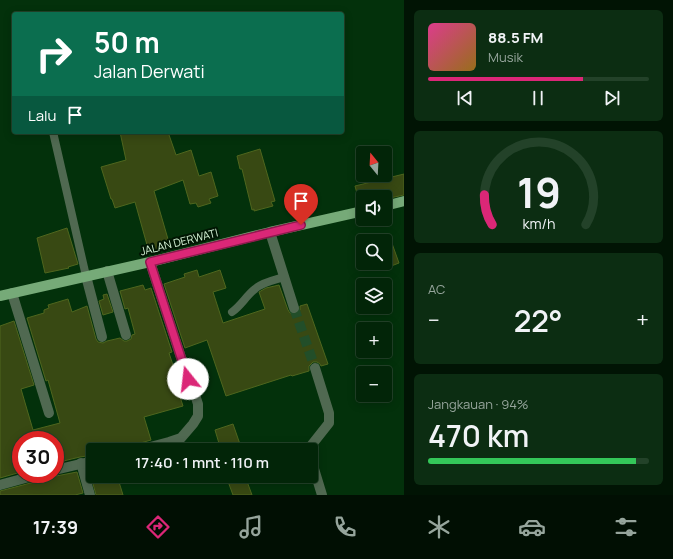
<!DOCTYPE html>
<html lang="id">
<meta charset="utf-8">
<style>
body{margin:0;font-family:Manrope,sans-serif;background:#0c2d12;color:#f1f3f6;height:100vh;display:flex;flex-direction:column;font-size:15px;white-space:nowrap}
*{box-sizing:border-box;margin:0}
p{font-size:13px;color:#96a59c}
.icon{flex:none;width:22px;height:22px;fill:none;stroke:currentColor;stroke-width:2;stroke-linecap:round;stroke-linejoin:round}
.map{position:relative;flex:1;overflow:hidden}
.sheet{display:flex;flex-direction:column;gap:10px;padding:10px;background:#011404;width:269px}
.sheet>*{flex:none}
.banner{position:absolute;left:12px;top:12px;width:332px;height:122px;border-radius:4px;box-shadow:0 2px 10px #0003,0 0 0 1px #234229;background:#0b6e4f;color:#fff;overflow:hidden}
.needle{width:26px;rotate:342deg}
.buttons{position:absolute;left:356px;top:146px;display:grid;gap:8px}
.buttons a{display:grid;place-items:center;width:36px;height:36px;border-radius:4px;background:#022508;box-shadow:0 2px 10px #0003,0 0 0 1px #234229;font-size:20px}
.speed{position:absolute;left:12px;top:431px;display:flex;gap:8px;font-size:20px;font-weight:700;text-align:center}
.speed>*{display:grid;place-content:center;width:52px;height:52px;border-radius:50%;background:#022508;box-shadow:0 2px 10px #0003,0 0 0 1px #234229;line-height:1}
.speed .limit{border:6px solid #d22;background:#fff;color:#111}
.pin{position:absolute;display:grid;place-items:center;width:34px;height:34px;color:#fff;margin:-41px -17px;border-radius:50% 50% 50% 0;rotate:-45deg;box-shadow:0 0 4px #0007}
.pin .icon{rotate:45deg}
.me{position:absolute;width:44px;margin:-22px;rotate:344deg;stroke-linejoin:round;filter:drop-shadow(0 0 3px #0008)}
.turn{display:flex;align-items:center;gap:14px;height:84px;padding:0 16px;font-size:18px}
.turn .icon{width:52px;height:52px;stroke-width:2.5}
.turn b{display:block;font-size:28px;line-height:34px}
.then{display:flex;align-items:center;height:38px;padding:0 16px;background:#0003;gap:8px;font-size:15px}
.big{font-size:30px;font-weight:600;line-height:1.1}
.sheet .tile{flex:1;display:flex;flex-direction:column;justify-content:center;gap:6px;min-width:0;padding:0 14px;border-radius:6px;background:#0c2d12}
.sheet .dial{align-items:center;gap:0}
.dial svg{height:104px;overflow:visible;fill:none;stroke:#234229;stroke-width:7;stroke-linecap:round;text-anchor:middle}
.dial text{fill:#f1f3f6;stroke:none}
.song{display:flex;align-items:center;gap:12px}
.cover{width:48px;height:48px;border-radius:6px;background:linear-gradient(135deg,hsl(330 70% 55%),hsl(40 70% 35%))}
.played{height:4px;border-radius:2px;background:linear-gradient(90deg,#db2777 70%,#234229 70%)}
.keys{display:flex;justify-content:space-around;direction:ltr}
.heat{display:flex;justify-content:space-between;align-items:center;font-size:22px;direction:ltr}
.charge{height:6px;border-radius:3px;background:linear-gradient(90deg,#34c759 94%,#234229 0)}
.trip{position:absolute;left:86px;top:443px;width:232px;height:40px;border-radius:4px;background:#022508;box-shadow:0 2px 10px #0003,0 0 0 1px #234229;font-weight:600;line-height:40px;text-align:center}
.tabs{display:flex;height:64px;justify-content:space-around;align-items:center;background:#010f03;color:#96a59c}
.tabs .icon{width:28px;height:28px}
.tabs .on{color:#db2777}
.tabs b{font-size:18px;color:#f1f3f6}
main{display:flex;flex:1;min-height:0}
.map>svg:first-child{display:block}
.building{fill:#384913;stroke:#4f661e}
.lines{fill:none;stroke-linecap:round;stroke-linejoin:round}
.street-tunnel{stroke:#224e29;stroke-width:10;stroke-dasharray:10 5;stroke-linecap:butt}
.lane{stroke:#506951;stroke-width:8}
.street{stroke:#506951;stroke-width:10}
.primary{stroke:#76aa78;stroke-width:10}
.route-casing{stroke:#8e194d;stroke-width:10}
.route{stroke:#db2777;stroke-width:7}
.labels{text-anchor:middle;stroke-width:4;stroke-linejoin:round;paint-order:stroke}
.street-label{font-size:11px;fill:#d3f1d4;stroke:#011603}
</style>
<main>
<div class="map">
<svg width="404" height="495" viewBox="0 0 404 495">
<rect width="100%" height="100%" fill="#03310b"/>
<g class="building">
<path d="M120 132H168L176 155 191 150 199 176 211 172 218 196 209 199 211 203 198 207 196 203 190 204 183 180 154 191 170 246 149 252 135 202 115 208 112 199H111L101 167 126 160Z"/>
<path d="M260 149 275 201 271 202 273 206 254 211V209L252 210 242 169H240L237 156Z"/>
<path d="M404 174V195L385 199V197H363V205H360L355 186Z"/>
<path d="M67 228 78 264 68 267 69 268 45 273 37 238Z"/>
<path d="M389 235 399 263 386 268 385 266 376 269 374 263H385V241H369Z"/>
<path d="M197 270 199 277 220 270 226 288 213 292 223 323 265 309 259 292 266 288 279 285 288 310 290 313 293 314H296L300 310V306L307 304 328 364 321 366 320 364 317 362H313L309 366V371L292 376 291 375 226 396 207 340 185 348 164 284 185 277 184 274Z"/>
<path d="M143 285 145 290 151 288 172 352 169 353 176 374 173 375 183 406 144 417 151 440 137 444 134 446 133 450H93V455L80 457 55 463V440H21V472L0 478V326L14 321 34 385 21 389 33 430 60 423 48 380 46 381 27 318 44 313V310L49 308 48 305 68 299 72 312 87 306 96 339 98 342 103 343 107 341 120 338 124 341H127L131 339 132 335 135 334 128 308 125 309 120 291Z"/>
<path d="M107 294 113 312 103 315 99 301 104 299 103 295Z"/>
<path d="M233 424 242 450H221L215 430Z"/>
<path d="M93 468V476H127L128 480 119 482 123 495H96L89 469Z"/>
<path d="M77 472 83 493 75 495H0V491L42 480 53 476H56Z"/>
<path d="M226 476H245L252 495H233Z"/>
</g>
<g class="lines">
<path class="street-tunnel" d="M294 308 315 368"/>
<g class="lane">
<path d="M53 132 86 276"/>
<path d="M232 312C241 306 246 296 255 289 262 282 275 280 284 277"/>
</g>
<g class="street">
<path d="M270 232 294 308"/>
<path d="M107 271 126 335"/>
<path d="M86 276 102 337"/>
<path d="M12 293 49 413"/>
<path d="M139 450 169 442 181 438 193 424 198 416V404L193 389 188 379 150 262"/>
<path d="M309 450 310 447 329 423V413L315 368"/>
<path d="M311 459 322 495"/>
<path d="M81 463 90 495"/>
<path d="M55 470 93 461"/>
<path d="M0 485 40 474"/>
</g>
<g class="primary">
<path d="M385 206 404 201"/>
<path d="M0 296 150 262 270 232 363 211"/>
</g>
</g>
<g class="lines">
<g class="route-casing">
<path id="route" d="M188 379 150 262 301 225"/>
</g>
<use href="#route" class="route"/>
</g>
<g class="labels">
<g class="street-label">
<text transform="translate(179 242) rotate(-14)" y="4">JALAN DERWATI</text>
</g>
</g>
</svg>
<div class="buttons">
<a><svg class="needle" viewBox="-14 -14 28 28"><path d="M0-13l5 13h-10z" fill="#e53935"/><path d="M0 13l5-13h-10z" fill="#96a59c"/></svg></a>
<a><svg class="icon" aria-label="sound" viewBox="0 0 24 24"><path d="M4 9h4l5-4v14l-5-4H4zM17 9q2 3 0 6"/></svg></a>
<a><svg class="icon" aria-label="search" viewBox="0 0 24 24"><circle cx="10" cy="10" r="6"/><path d="M15 15l6 6"/></svg></a>
<a><svg class="icon" aria-label="layers" viewBox="0 0 24 24"><path d="M12 4l9 5-9 5-9-5zM3 14l9 5 9-5"/></svg></a>
<a>+</a>
<a>−</a>
</div>
<div class="speed"><div class="limit">30</div></div>
<div class="pin" style="left:301px;top:225px;background:#d93025"><svg class="icon" aria-label="arrive" viewBox="0 0 24 24"><path d="M6 21V4h12l-3 4 3 4H6"/></svg></div>
<svg class="me" style="left:188px;top:379px" viewBox="-20 -20 40 40"><circle r="19" fill="#fff"/><path d="M0-13L10 11 0 6-10 11z" fill="#db2777"/></svg>
<div class="trip">17:40 · 1 mnt · 110 m</div>
<div class="banner">
<div class="turn"><svg class="icon" aria-label="right" viewBox="0 0 24 24"><path d="M7 20v-9h11M14 6l5 5-5 5"/></svg><div><b>50 m</b>Jalan Derwati</div></div>
<div class="then">Lalu<svg class="icon" aria-label="arrive" viewBox="0 0 24 24"><path d="M6 21V4h12l-3 4 3 4H6"/></svg></div>
</div>
</div>
<section class="sheet">
<div class="tile">
<div class="song"><i class="cover"></i><div><b>88.5 FM</b><p>Musik</p></div></div>
<div class="played"></div>
<div class="keys"><svg class="icon" aria-label="previous" viewBox="0 0 24 24"><path d="M18 5L8 12l10 7zM5 5v14"/></svg><svg class="icon" aria-label="pause" viewBox="0 0 24 24"><path d="M8 5v14M16 5v14"/></svg><svg class="icon" aria-label="next" viewBox="0 0 24 24"><path d="M6 5l10 7-10 7zM19 5v14"/></svg></div>
</div>
<div class="tile dial"><svg viewBox="0 0 100 80">
<path d="M14 69A42 42 0 1 1 86 69"/>
<path d="M14 69A42 42 0 0 1 8 46" stroke="#db2777"/>
<text x="50" y="56" font-size="32" font-weight="700">19</text>
<text x="50" y="72" font-size="11">km/h</text>
</svg></div>
<div class="tile"><p>AC</p>
<div class="heat"><a>−</a><b class="big">22°</b><a>+</a></div>
</div>
<div class="tile"><p>Jangkauan · 94%</p><b class="big">470 km</b><div class="charge"></div></div>
</section>
</main>
<nav class="tabs">
<b>17:39</b>
<svg class="icon on" aria-label="directions" viewBox="0 0 24 24"><path d="M12 3l9 9-9 9-9-9zM9 14v-3h6M13 9l2 2-2 2"/></svg>
<svg class="icon" aria-label="music" viewBox="0 0 24 24"><path d="M9 18V5l10-2v13"/><circle cx="6" cy="18" r="3"/><circle cx="16" cy="16" r="3"/></svg>
<svg class="icon" aria-label="phone" viewBox="0 0 24 24"><path d="M5 4h4l2 5-3 2q2 4 5 5l2-3 5 2v4C11 20 4 13 5 4z"/></svg>
<svg class="icon" aria-label="climate" viewBox="0 0 24 24"><path d="M12 3v18M4 7l16 10M4 17L20 7"/></svg>
<svg class="icon" aria-label="car" viewBox="0 0 24 24"><path d="M5 17H2v-5l4-1 3-4h7l3 4 3 1v5h-3M9 17h6M6 11h13"/><circle cx="7" cy="17" r="2"/><circle cx="17" cy="17" r="2"/></svg>
<svg class="icon" aria-label="filters" viewBox="0 0 24 24"><path d="M4 7h16M4 17h16"/><circle cx="9" cy="7" r="2"/><circle cx="15" cy="17" r="2"/></svg>
</nav>
